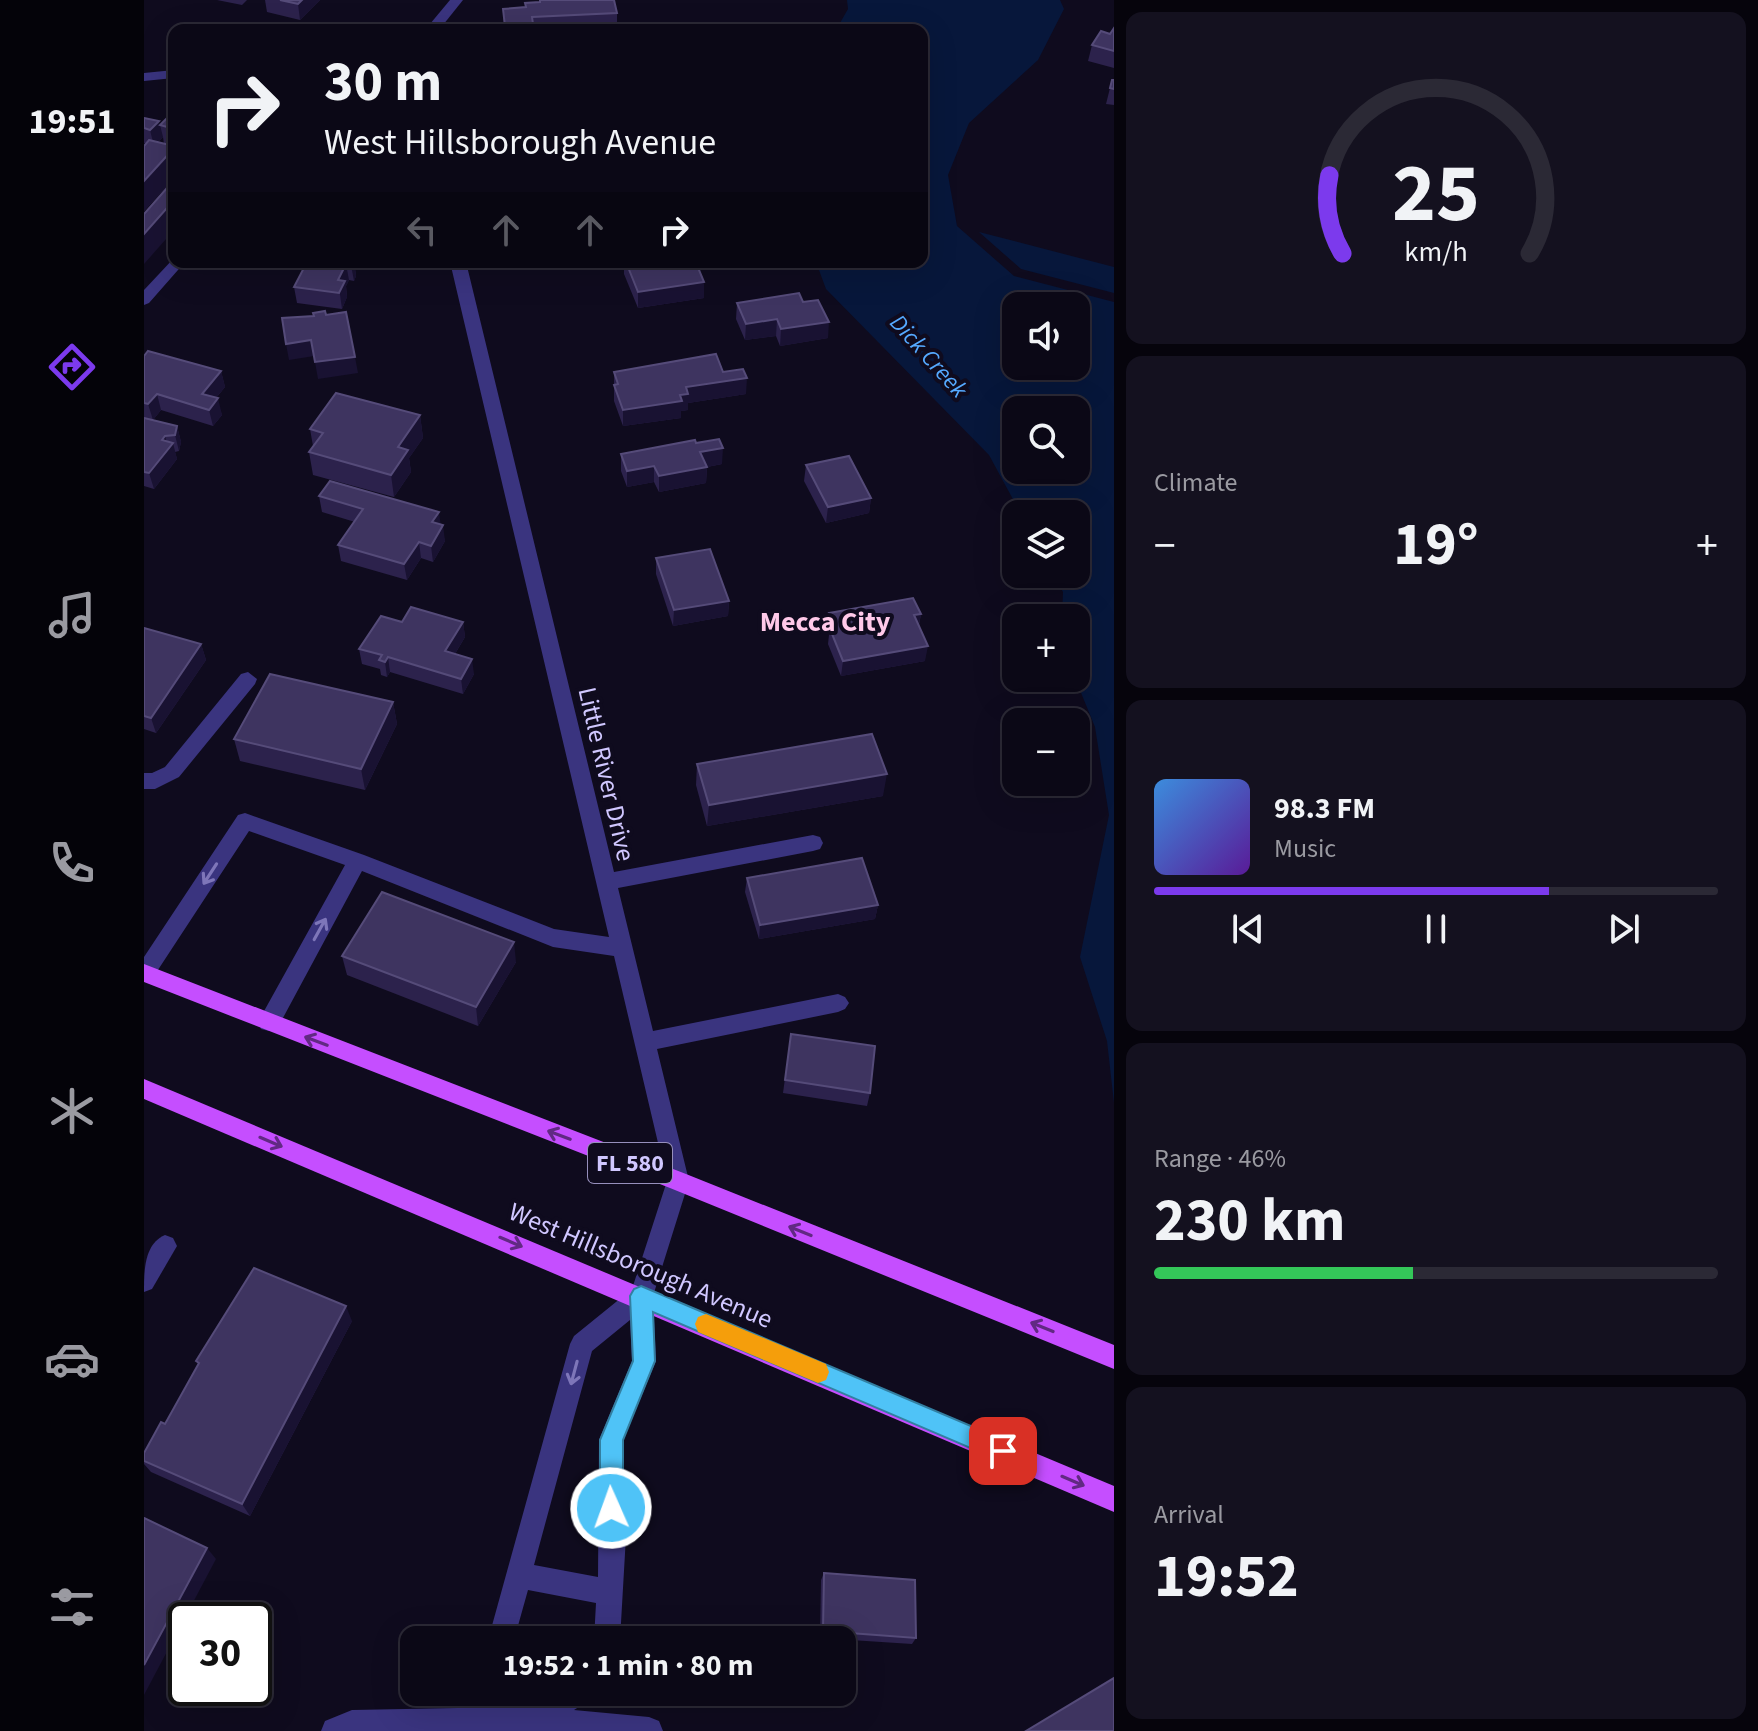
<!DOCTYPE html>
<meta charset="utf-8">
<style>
body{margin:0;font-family:"Source Sans 3",sans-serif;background:#14111f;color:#f1f3f6;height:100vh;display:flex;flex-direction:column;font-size:30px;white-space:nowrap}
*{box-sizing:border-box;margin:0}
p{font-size:26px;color:#9a9aa1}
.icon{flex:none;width:44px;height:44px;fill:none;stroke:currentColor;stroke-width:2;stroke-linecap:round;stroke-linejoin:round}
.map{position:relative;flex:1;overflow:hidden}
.drawer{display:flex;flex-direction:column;gap:12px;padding:12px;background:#06040c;width:644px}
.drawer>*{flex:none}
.guide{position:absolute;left:24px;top:24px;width:760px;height:244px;border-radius:16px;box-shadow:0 8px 32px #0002,0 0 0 2px #2b2935;background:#0b0816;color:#f1f3f6;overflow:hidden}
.tools{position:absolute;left:858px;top:292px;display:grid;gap:16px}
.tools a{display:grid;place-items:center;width:88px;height:88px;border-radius:16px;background:#0b0816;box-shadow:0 8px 32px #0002,0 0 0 2px #2b2935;font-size:40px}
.speed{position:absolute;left:24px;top:1602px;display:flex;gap:16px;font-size:40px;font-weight:700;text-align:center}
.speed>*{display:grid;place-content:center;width:104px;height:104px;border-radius:50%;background:#0b0816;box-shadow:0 8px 32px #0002,0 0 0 2px #2b2935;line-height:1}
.speed .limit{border:4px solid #111;border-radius:12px;background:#fff;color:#111}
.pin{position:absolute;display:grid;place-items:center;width:68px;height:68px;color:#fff;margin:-34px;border-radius:16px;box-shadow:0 4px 12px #0006}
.me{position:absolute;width:88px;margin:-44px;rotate:358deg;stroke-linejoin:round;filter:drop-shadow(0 0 6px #0008)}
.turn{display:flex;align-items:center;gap:28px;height:168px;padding:0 24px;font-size:36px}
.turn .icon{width:104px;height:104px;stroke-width:2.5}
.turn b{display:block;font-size:56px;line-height:68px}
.lanes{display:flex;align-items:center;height:76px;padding:0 24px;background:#0003;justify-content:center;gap:40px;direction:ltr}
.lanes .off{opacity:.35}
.big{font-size:60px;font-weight:700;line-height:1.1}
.drawer .widget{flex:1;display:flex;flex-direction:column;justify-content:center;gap:12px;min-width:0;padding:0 28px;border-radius:16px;background:#14111f}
.drawer .dial{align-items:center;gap:0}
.dial svg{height:208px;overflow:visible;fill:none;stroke:#2b2935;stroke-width:7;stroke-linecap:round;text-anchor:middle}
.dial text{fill:#f1f3f6;stroke:none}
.song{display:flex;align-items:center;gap:24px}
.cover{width:96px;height:96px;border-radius:12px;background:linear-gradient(135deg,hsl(210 70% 55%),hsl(270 70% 35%))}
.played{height:8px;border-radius:4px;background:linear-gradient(90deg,#7c3aed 70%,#2b2935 70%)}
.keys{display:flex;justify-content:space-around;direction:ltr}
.heat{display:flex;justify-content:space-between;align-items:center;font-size:44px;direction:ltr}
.charge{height:12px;border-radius:6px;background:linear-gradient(90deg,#34c759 46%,#2b2935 0)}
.trip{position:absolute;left:256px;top:1626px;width:456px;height:80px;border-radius:16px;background:#0b0816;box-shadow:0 8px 32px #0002,0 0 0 2px #2b2935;font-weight:700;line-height:80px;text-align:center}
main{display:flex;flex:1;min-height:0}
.tab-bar{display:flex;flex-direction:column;width:144px;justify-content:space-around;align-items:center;background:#040309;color:#9a9aa1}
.tab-bar .icon{width:56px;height:56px}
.tab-bar .active{color:#7c3aed}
.tab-bar b{font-size:36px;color:#f1f3f6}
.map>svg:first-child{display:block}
.water{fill:#07173b;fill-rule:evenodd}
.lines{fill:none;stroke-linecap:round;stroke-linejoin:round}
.minor{fill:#3a347f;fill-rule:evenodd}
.major{fill:#c54eff;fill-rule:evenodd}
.wall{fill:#2c224c;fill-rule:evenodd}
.shaded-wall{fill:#191232}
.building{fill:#3e3460;stroke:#554b79;stroke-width:2}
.oneway{stroke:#7e76b9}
.oneway2{stroke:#612983}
.route{fill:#4fc3f7;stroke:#337fa1;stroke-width:2}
.slow{fill:#f59e0b}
.labels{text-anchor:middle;stroke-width:8;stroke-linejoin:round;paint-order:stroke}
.far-water-label{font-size:24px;font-style:italic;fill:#55a9ff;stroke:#0f0b1e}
.shield{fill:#0f0b1e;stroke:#968fbc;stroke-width:2}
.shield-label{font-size:24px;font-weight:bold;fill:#d0c7ff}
.street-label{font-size:26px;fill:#d0c7ff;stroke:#0f0b1e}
.neighbourhood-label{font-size:28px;font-weight:bold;fill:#ffc9e9;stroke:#0f0b1e}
</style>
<main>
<nav class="tab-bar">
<b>19:51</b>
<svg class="icon active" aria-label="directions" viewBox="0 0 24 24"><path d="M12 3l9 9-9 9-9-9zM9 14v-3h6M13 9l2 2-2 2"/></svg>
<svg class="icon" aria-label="music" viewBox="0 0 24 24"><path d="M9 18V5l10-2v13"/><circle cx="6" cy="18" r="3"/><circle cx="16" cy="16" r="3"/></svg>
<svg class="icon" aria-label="phone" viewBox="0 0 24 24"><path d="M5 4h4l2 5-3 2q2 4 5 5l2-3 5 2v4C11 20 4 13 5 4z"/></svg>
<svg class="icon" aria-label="climate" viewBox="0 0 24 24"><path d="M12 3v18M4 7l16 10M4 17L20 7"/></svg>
<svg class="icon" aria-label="car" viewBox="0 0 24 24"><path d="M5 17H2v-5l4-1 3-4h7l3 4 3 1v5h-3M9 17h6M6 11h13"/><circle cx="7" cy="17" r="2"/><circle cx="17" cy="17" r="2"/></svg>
<svg class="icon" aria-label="filters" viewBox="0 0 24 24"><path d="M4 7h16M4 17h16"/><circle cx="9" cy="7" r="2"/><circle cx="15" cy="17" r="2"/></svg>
</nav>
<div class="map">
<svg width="970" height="1731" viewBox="0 0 970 1731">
<rect width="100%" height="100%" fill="#0f0b1e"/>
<g class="water">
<path d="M703 0H916L920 9 894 60 825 123 804 175 813 226 870 276 970 302V1103L963 1041 936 957 965 815 951 727 931 678 932 618H918L919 592 909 574H932V514H877L845 455 682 289 672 262H778V30H692L704 9ZM872 306H932V366H872ZM872 410H932V470H872Z"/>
<path d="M835 232 970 267V293L877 269Z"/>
</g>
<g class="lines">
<g class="minor">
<path d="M306 0H319L295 30H281Z"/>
<path d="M30 70V78L0 81V73Z"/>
<path d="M30 258V262H41L5 303 0 305V290Z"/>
<path d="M306 262H322L470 872 669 835 676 837 679 843 676 849 669 851 474 888 509 1031 694 994 701 997 705 1003 701 1009 694 1012 513 1049 545 1181 509 1296 512 1361 479 1440 482 1536 476 1640H450L452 1603 384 1590 370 1640H344L426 1344 430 1336 488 1289 523 1181 470 956 409 947 218 871 133 1029 125 1031 117 1029 114 1022 201 865 105 831 8 979 0 982V957L94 815 101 813 220 855 410 929 465 937ZM486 1320 488 1361 455 1440 454 1577 390 1565 448 1351Z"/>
<path d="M104 672 113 679 111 684 35 777 11 789H0V773H8L21 767 97 674Z"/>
<path d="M21 1235 29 1238 33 1246 8 1289 0 1292C0 1271 0 1244 21 1235Z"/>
<path d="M359 1692H387L393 1702 410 1692H448L444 1701 430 1710 505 1717 515 1721 519 1731H177L181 1721 208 1710 366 1707Z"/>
</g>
<g class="major">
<path d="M0 964 542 1174 970 1345V1369L526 1188 0 982Z"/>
<path d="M0 1079 970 1486V1512L0 1099Z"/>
</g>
</g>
<g class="wall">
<path d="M73 0H103L98 5Z"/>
<path d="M121 0H176L156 20 123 12Z"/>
<path d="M395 0H470L473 13V29L360 30 359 9 382 7 395 2Z"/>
<path d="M970 28V68L944 61 948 45 966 34Z"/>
<path d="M968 80H970V105L962 104Z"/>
<path d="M0 118 16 125 30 118V178L0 211V146L2 144 0 143ZM19 137 20 144 14 142Z"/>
<path d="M163 262H214L211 268 212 276 210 281 205 280 202 286 203 297 198 309 153 303 150 287Z"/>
<path d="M480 262H530L533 268 560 282V298L494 308 480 274Z"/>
<path d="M659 302 684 338 636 346 632 336 601 340 592 319 593 303Z"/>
<path d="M0 356 77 371 81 387 72 398 78 415 69 426 17 410 9 420 33 426 37 442 35 451 31 452 33 459 10 489 0 486Z"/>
<path d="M470 372H579L602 394 544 403V410L537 411V418L479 426 470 401Z"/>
<path d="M276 415 279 438 265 458 267 472 250 497 169 475 165 452 169 446 166 429Z"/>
<path d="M552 443 578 464 563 467 562 483 515 492 510 482 483 487 477 471V454Z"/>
<path d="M662 465 727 498 725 513 682 523 660 481Z"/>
<path d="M175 496 296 524 301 541 289 562 277 558 263 580 197 561 194 545 211 522 178 512Z"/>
<path d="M512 558 585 601 584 616 529 626 512 574Z"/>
<path d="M685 613 777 614 775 625 781 661 697 676 684 644 685 635 683 629Z"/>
<path d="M258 622H319L321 637 311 654 330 674 319 694 246 672 243 677 237 675 236 669 218 664 215 649Z"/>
<path d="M0 628 57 644 62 660 12 733 0 729Z"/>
<path d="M249 702 253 724 221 790 96 761 90 739Z"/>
<path d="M553 764 739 796 563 826 552 785Z"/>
<path d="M603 878 734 905 731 919 615 939 601 892Z"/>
<path d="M198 956 372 962 334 1026 203 975Z"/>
<path d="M647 1034 726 1093 723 1106 639 1093Z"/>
<path d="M208 1321 106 1516 7 1472 0 1464V1453L21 1424 54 1364 52 1361Z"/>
<path d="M680 1573 772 1638 768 1644 676 1638 677 1580Z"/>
</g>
<g class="shaded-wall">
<path d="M158 0H176L156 20 154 4Z"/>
<path d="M15 121 19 137 10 146 6 130Z"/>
<path d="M30 148V178L0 211V181Z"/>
<path d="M30 200V230L0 264V234Z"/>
<path d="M205 262H214L211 268 212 276 210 281 207 265Z"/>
<path d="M202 264 205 280 202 286 203 297 198 309 194 280Z"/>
<path d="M560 282V298L494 308V292Z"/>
<path d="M633 319 632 336 601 340 602 324Z"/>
<path d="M685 322 684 338 636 346 637 329Z"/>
<path d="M167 340 170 356 145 360 142 344Z"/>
<path d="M211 357 214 373 174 379 171 362Z"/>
<path d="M77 371 81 387 62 410 58 394Z"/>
<path d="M603 378 602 394 544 403V410L537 411V418L479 426V410L542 387Z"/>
<path d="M13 394 17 410 9 420 4 404Z"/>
<path d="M74 398 78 415 69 426 65 410Z"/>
<path d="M276 415 279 438 265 458 267 472 250 497 247 475 254 447Z"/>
<path d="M33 426 37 442 35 451 31 435Z"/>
<path d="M21 436 25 449 29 443 33 459 10 489 5 473 18 440Z"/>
<path d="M579 448 578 464 563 467 562 483 515 492V476L556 452Z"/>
<path d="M510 466V482L483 487V471Z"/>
<path d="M727 498 725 513 682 523 684 507Z"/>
<path d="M295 512 297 527 288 522Z"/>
<path d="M299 525 301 541 289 562 287 546Z"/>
<path d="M275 542 277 558 263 580 260 564Z"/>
<path d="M585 601 584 616 529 626 530 610Z"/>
<path d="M777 614 774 629 770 615Z"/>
<path d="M319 622 321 637 303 667 301 651Z"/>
<path d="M57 644 62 660 12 733 7 718Z"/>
<path d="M784 646 781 661 697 676 699 661Z"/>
<path d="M244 657 246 672 243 677 241 662Z"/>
<path d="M328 659 330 674 319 694 317 679Z"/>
<path d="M249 702 253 724 221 790 217 769Z"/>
<path d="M743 774 739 796 563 826 565 805Z"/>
<path d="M734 905 731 919 615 939 616 925Z"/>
<path d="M370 942 372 962 334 1026 332 1007Z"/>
<path d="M202 1306 208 1321 106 1516 98 1504Z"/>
<path d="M63 1548 72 1559 0 1695V1665Z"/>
</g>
<g class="building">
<path d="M136 0H158L154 4Z"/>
<path d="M396 0H470L473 13 388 17 389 24 361 26 359 9 382 7 381 3 396 2Z"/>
<path d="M970 28V51L948 45 957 31 966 34Z"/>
<path d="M968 80H970V89L966 88Z"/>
<path d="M24 117 30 118V129L16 125Z"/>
<path d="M0 118 15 121 6 130 0 128Z"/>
<path d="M5 140 30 146V148L0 181V146Z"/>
<path d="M30 180V200L0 234V214Z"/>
<path d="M163 262H209L207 265 202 264 194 280 201 281 195 293 150 287Z"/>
<path d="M482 262H530L533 268 553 265 560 282 494 292Z"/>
<path d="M655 293 659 302 674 300 685 322 637 329 633 319 602 324 593 303Z"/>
<path d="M181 311 182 315 202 312 211 357 171 362 167 340 142 344 138 318 170 316 169 313Z"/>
<path d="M4 351 77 371 58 394 74 398 65 410 13 394 4 404 0 403V356Z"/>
<path d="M572 354 579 372 599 369 603 378 542 387 544 394 536 395 538 401 479 410 470 385 474 384 470 372Z"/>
<path d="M192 393 276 415 254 447 264 450 247 475 165 452 179 433 166 429Z"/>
<path d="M0 418 33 426 31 435 21 436 18 440 29 443 5 473 0 472Z"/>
<path d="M575 439 579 448 556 452 563 467 515 476 510 466 483 471 477 454 551 440 552 443Z"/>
<path d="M705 456 727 498 684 507 662 465Z"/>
<path d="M186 481 295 512 288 522 299 525 287 546 275 542 260 564 194 545 219 509 175 496Z"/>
<path d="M566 549 585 601 530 610 512 558Z"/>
<path d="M769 598 777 614 770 615 784 646 699 661 686 629 691 628 685 613Z"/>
<path d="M267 607 319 622 301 651 328 659 317 679 244 657 241 662 235 660 238 655 215 649 237 616 258 622Z"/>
<path d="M0 628 57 644 7 718 0 716Z"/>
<path d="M126 674 249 702 217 769 90 739Z"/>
<path d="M728 734 743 774 565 805 553 764Z"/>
<path d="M718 858 734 905 616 925 603 878Z"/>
<path d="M238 892 370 942 332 1007 198 956Z"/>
<path d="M647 1034 731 1046 726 1093 641 1080Z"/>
<path d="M110 1268 202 1306 98 1504 0 1461V1453L17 1422 21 1424 55 1363 52 1361Z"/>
<path d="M0 1518 63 1548 0 1665Z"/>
<path d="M680 1573 771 1580 772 1638 679 1631Z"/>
<path d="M970 1678V1731H882Z"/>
</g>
<defs><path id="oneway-shaft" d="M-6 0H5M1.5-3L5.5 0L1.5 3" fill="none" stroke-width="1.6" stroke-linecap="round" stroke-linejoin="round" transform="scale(2)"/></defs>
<g class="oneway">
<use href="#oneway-shaft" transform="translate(66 874) rotate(123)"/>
<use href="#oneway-shaft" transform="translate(176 929) rotate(-61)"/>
<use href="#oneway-shaft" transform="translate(430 1373) rotate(105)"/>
</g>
<g class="oneway2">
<use href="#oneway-shaft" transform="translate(172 1041) rotate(-159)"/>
<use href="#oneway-shaft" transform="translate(415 1135) rotate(-159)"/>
<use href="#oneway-shaft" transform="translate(127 1142) rotate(23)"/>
<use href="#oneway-shaft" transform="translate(656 1231) rotate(-158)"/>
<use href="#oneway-shaft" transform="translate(367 1242) rotate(23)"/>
<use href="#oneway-shaft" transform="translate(898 1327) rotate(-158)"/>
<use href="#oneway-shaft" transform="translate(929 1481) rotate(23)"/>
</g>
<path class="route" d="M497 1286 867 1443 870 1451 867 1459 859 1462 509 1312 511 1361 479 1440V1508L476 1516 467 1519 459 1516 456 1508V1440L489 1361 486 1296 490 1289Z"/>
<path class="slow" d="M562 1314 682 1364 685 1372 682 1380 674 1383 554 1332 551 1324 554 1317Z"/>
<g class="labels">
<g class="far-water-label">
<text transform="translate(785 356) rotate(48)" y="8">Dick Creek</text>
</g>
<rect class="shield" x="444" y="1143" width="84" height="40" rx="6"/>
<g class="shield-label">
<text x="486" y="1171">FL 580</text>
</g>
<g class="street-label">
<text transform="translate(463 774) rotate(77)" y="9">Little River Drive</text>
<text transform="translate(497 1265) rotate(23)" y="9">West Hillsborough Avenue</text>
</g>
<g class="neighbourhood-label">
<text x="681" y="631">Mecca City</text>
</g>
</g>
</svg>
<div class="tools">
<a><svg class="icon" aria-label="sound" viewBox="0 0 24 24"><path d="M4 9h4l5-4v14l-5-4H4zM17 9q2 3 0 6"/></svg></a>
<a><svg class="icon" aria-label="search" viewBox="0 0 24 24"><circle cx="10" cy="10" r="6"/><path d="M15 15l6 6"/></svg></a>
<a><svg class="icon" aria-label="layers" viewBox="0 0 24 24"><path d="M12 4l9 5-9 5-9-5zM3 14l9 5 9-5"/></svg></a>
<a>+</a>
<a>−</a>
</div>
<div class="speed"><div class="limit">30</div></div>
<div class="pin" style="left:859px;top:1451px;background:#d93025"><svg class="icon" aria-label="arrive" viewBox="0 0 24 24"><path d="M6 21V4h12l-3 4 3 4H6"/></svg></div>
<svg class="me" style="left:467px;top:1508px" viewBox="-20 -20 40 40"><circle r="17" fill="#4fc3f7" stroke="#fff" stroke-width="3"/><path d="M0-11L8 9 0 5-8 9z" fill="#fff"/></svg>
<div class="trip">19:52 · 1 min · 80 m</div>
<div class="guide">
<div class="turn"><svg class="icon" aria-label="right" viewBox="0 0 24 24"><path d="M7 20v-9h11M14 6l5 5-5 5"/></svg><div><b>30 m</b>West Hillsborough Avenue</div></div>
<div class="lanes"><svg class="icon off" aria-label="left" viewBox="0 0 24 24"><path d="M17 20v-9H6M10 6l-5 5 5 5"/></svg><svg class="icon off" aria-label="ahead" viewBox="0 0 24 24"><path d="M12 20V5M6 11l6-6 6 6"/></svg><svg class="icon off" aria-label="ahead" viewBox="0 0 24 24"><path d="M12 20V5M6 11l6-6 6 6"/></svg><svg class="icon" aria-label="right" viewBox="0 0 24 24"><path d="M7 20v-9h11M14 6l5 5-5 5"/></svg></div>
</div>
</div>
<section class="drawer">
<div class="widget dial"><svg viewBox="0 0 100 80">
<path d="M14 69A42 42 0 1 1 86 69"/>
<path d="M14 69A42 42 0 0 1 9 39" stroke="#7c3aed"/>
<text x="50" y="56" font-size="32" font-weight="700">25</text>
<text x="50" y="72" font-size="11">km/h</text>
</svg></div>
<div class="widget"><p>Climate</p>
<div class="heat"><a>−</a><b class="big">19°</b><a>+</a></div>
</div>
<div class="widget">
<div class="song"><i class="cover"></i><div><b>98.3 FM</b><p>Music</p></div></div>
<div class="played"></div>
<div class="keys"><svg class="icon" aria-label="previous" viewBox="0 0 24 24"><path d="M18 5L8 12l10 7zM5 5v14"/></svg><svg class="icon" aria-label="pause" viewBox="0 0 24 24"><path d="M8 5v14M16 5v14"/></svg><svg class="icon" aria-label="next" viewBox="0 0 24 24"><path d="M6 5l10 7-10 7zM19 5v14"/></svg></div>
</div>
<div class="widget"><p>Range · 46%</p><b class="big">230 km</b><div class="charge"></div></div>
<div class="widget"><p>Arrival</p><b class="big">19:52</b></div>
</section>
</main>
